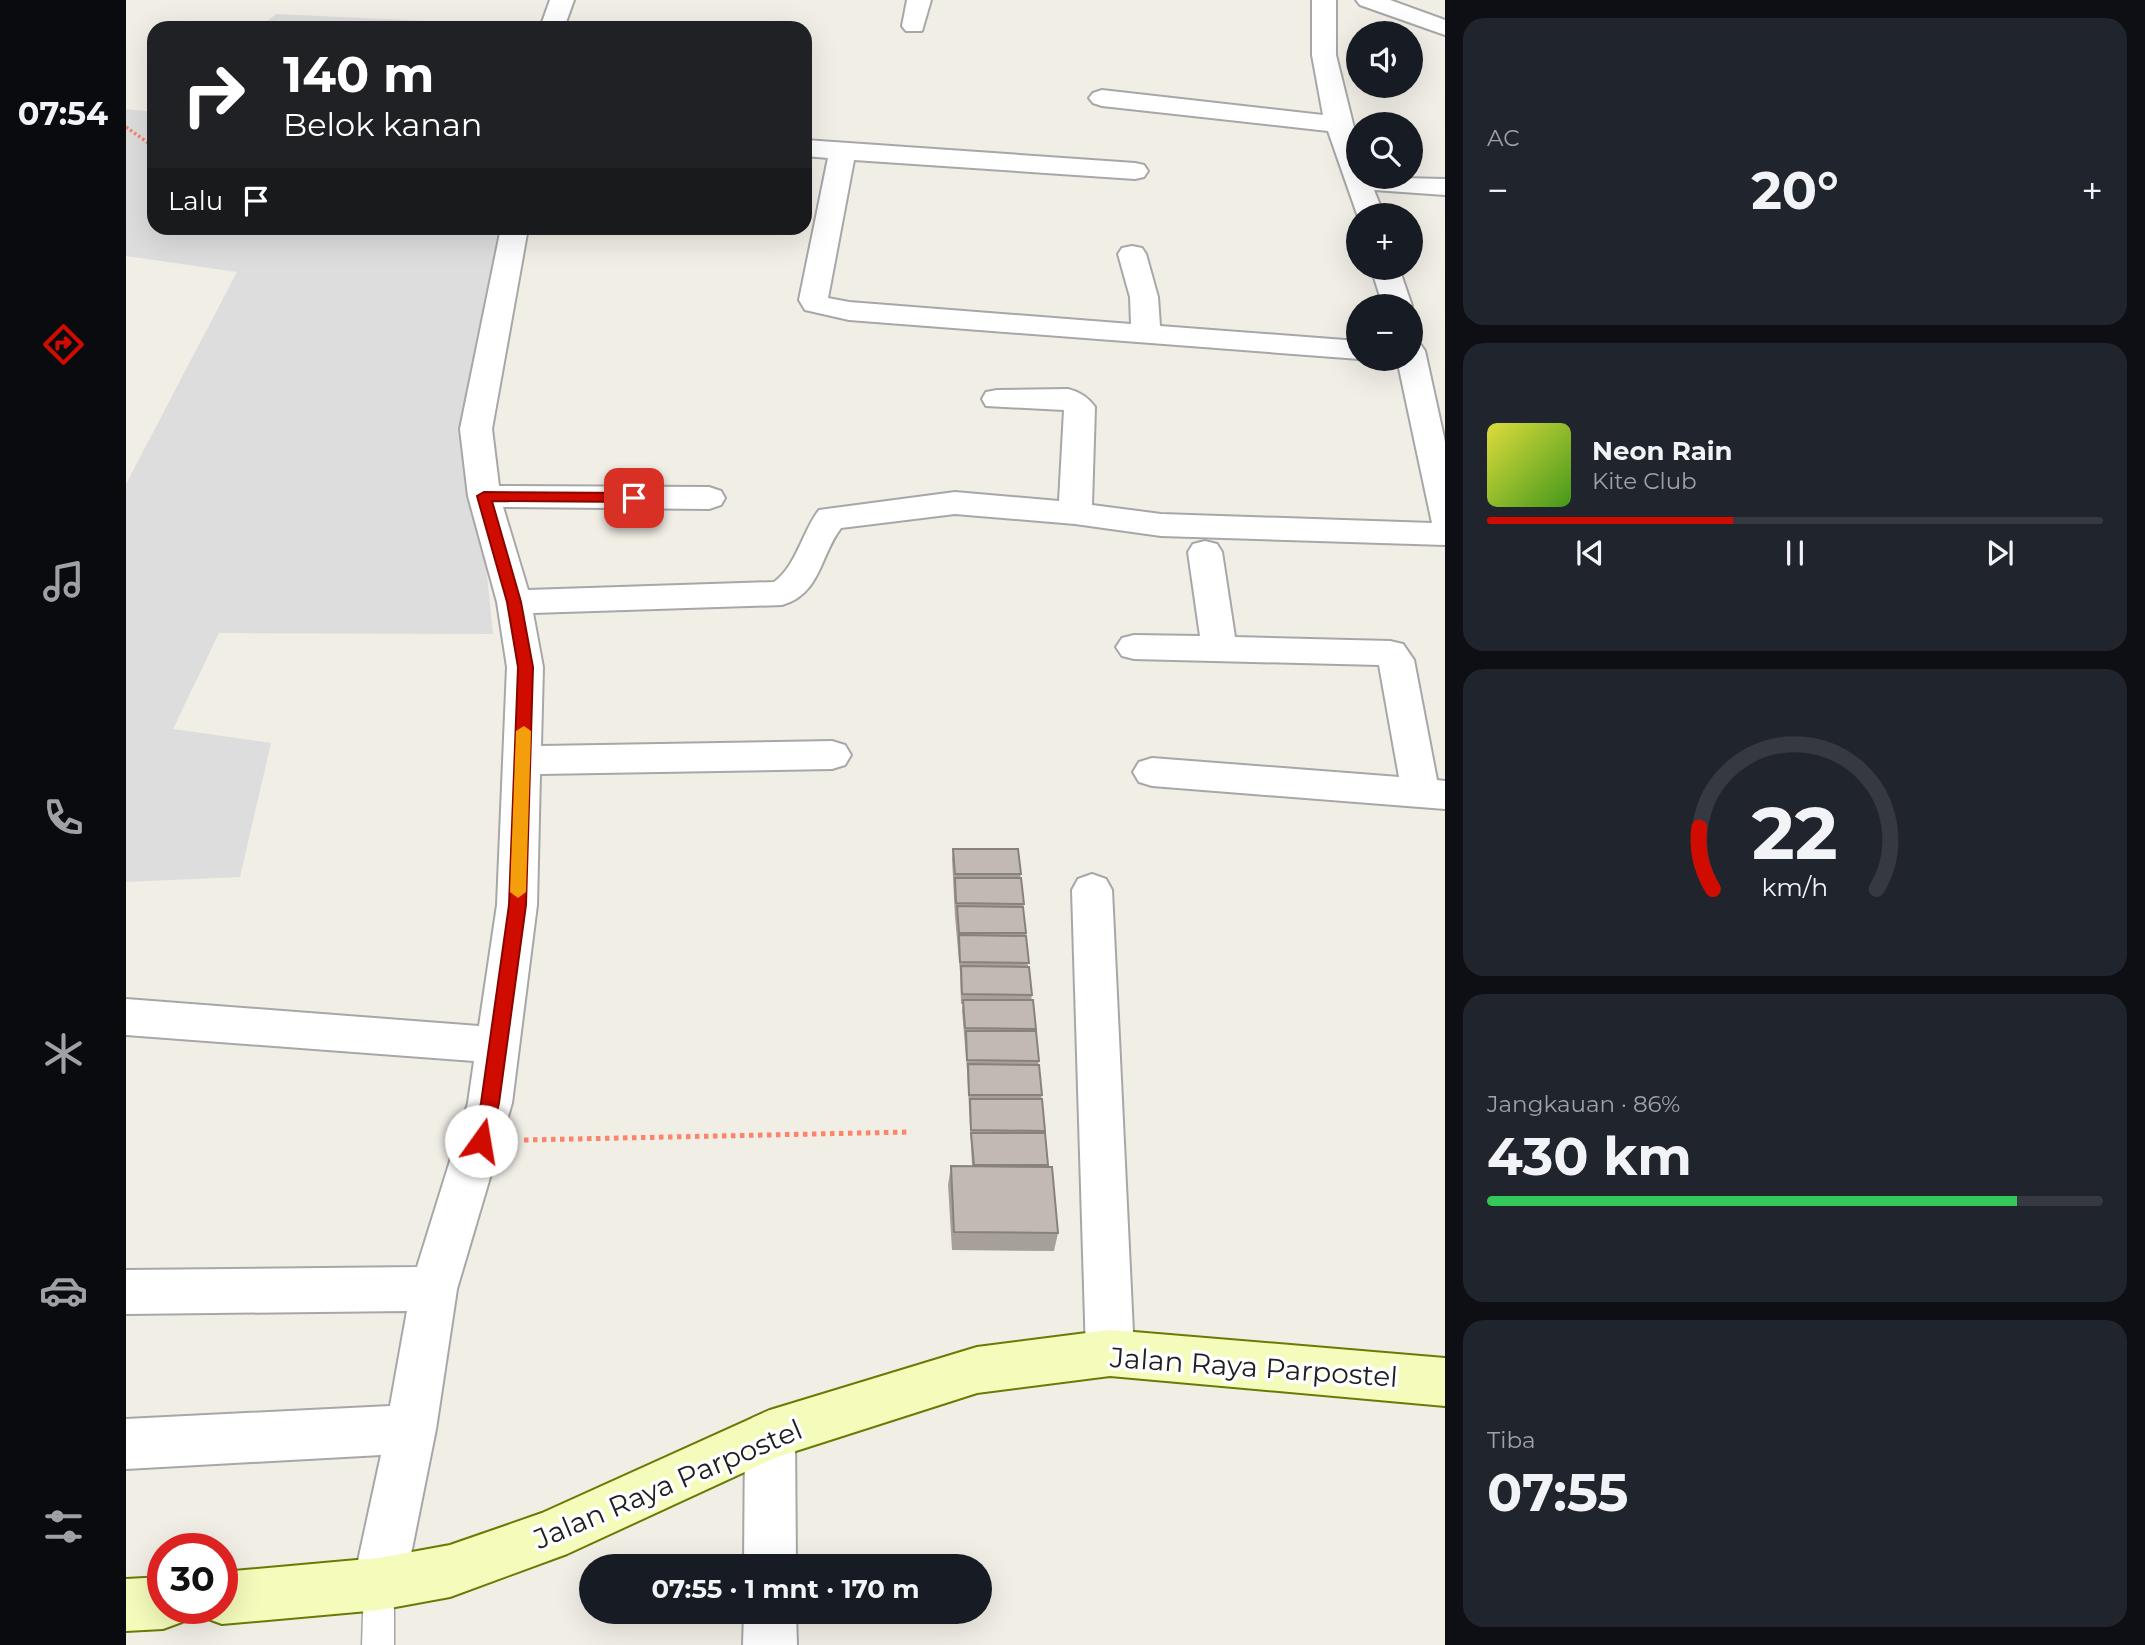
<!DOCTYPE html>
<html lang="id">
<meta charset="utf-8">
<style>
body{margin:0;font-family:Montserrat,sans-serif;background:#20242c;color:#f1f3f6;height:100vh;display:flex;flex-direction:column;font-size:26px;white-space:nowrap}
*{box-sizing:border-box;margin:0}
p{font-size:23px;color:#9ea1a6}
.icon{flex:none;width:38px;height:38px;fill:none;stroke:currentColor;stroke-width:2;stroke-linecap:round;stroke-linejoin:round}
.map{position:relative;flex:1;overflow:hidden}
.side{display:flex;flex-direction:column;gap:18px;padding:18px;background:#0d0f14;width:700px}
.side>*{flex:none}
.top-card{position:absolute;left:21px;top:21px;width:665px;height:214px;border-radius:21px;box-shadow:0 7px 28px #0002;background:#202124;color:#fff;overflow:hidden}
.buttons{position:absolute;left:1220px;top:21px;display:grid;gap:14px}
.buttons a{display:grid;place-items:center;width:77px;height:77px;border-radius:50%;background:#171b24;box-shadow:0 7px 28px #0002;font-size:35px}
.speed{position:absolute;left:21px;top:1533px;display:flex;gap:14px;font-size:35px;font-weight:700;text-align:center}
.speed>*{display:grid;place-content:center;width:91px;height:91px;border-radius:50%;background:#171b24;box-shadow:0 7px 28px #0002;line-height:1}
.speed .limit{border:10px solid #d22;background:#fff;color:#111}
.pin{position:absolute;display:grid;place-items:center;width:60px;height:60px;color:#fff;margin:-30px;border-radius:14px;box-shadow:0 4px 10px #0006}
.me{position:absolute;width:77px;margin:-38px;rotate:13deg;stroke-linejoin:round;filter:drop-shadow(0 0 5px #0008)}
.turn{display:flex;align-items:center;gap:24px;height:147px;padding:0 21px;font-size:32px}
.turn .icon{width:91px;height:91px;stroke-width:2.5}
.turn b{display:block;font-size:49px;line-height:60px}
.then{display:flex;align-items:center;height:66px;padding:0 21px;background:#0003;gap:14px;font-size:26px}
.big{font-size:52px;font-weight:700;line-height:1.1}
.side .widget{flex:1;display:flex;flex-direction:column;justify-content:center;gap:10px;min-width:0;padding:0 24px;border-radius:21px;background:#20242c}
.side .dial{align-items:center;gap:0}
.dial svg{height:182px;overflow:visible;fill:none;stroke:#363941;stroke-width:7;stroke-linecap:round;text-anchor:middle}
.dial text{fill:#f1f3f6;stroke:none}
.song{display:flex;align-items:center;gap:21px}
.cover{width:84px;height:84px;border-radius:10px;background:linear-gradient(135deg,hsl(60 70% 55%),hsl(100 70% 35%))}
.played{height:7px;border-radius:4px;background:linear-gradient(90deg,#d00b00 40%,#363941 40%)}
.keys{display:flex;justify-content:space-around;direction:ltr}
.heat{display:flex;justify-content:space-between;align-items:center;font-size:38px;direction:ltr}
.charge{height:10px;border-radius:5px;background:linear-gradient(90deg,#34c759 86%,#363941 0)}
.trip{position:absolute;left:453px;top:1554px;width:413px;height:70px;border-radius:35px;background:#171b24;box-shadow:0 7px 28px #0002;font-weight:700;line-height:70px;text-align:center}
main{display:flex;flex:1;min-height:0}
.menu{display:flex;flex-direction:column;width:126px;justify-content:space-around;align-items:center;background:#090b0e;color:#9ea1a6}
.menu .icon{width:49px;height:49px}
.menu .selected{color:#d00b00}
.menu b{font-size:32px;color:#f1f3f6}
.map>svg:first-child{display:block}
.residential{fill:#dedddd}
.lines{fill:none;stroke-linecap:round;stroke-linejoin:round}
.service-casing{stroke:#a7a7a7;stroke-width:3}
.minor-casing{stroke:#a7a7a7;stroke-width:4}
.secondary-casing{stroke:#687b03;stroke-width:4}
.path-far1{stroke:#fc836c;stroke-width:3.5;stroke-dasharray:2.5 2.5;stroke-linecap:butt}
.path{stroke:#fc836c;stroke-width:5;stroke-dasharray:4.5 4.5;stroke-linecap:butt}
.service{fill:#fff;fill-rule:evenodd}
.minor{fill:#fff;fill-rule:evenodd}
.secondary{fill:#f4fbbb;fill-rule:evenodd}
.wall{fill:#a7a099}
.building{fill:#c2bab2;stroke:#88827d;stroke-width:2}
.route{fill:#d00b00;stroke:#870700;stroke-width:2}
.slow{fill:#f59e0b}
.labels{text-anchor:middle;stroke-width:7;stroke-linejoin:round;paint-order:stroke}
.near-street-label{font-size:28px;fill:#202020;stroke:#fff}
</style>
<main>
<nav class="menu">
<b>07:54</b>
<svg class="icon selected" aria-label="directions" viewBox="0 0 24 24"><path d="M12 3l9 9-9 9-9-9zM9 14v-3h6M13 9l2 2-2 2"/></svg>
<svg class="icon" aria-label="music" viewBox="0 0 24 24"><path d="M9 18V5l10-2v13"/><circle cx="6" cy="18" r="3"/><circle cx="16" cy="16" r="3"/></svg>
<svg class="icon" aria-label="phone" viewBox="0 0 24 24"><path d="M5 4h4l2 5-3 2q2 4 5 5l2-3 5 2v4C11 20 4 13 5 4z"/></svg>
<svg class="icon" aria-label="climate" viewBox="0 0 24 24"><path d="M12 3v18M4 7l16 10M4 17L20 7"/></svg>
<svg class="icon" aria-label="car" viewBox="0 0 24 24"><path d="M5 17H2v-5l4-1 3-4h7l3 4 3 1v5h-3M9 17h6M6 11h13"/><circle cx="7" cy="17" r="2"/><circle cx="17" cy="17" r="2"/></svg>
<svg class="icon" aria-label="filters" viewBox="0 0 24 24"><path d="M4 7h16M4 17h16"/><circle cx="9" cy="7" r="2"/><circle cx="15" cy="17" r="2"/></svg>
</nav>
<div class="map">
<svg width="1319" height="1645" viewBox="0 0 1319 1645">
<rect width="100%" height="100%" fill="#f1eee6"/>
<g class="residential">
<path d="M150 14 411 26 133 28Z"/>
<path d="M0 109 28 112V228H386L366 337 351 477 367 634 93 633 47 729 145 743 114 877 0 882V484L111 272 0 256Z"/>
</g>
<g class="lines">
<g class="service-casing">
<path id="service" d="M253 1569 264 1573 268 1584V1645H236L238 1584 242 1573Z"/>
</g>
<g class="minor-casing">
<g id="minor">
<path d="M424 0H448L438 28H414Z"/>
<path d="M781 0H805L796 31H780L776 26Z"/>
<path d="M1186 0H1210V55L1232 144V177L1319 179V195L1248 190 1258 215 1232 217 1202 131 976 106 967 103 963 98 967 93 976 90 1197 115 1186 55Z"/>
<path d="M1230 0H1264L1319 20V35L1234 5Z"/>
<path d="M679 140 1009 163 1018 165 1022 171 1018 177 1009 179 728 160 702 298 723 302 1005 324 1004 297 992 254 996 248 1006 246 1016 248 1020 254 1032 297 1034 326 1232 341 1233 359 723 320 679 310 673 300 702 158 679 156Z"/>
<path d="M375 228H402L366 429 373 486 583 487 595 491 599 498 595 505 583 509 377 507 402 590 648 582C671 565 676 532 693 510L829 492 933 501 938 410 860 406 856 399 860 392 871 390 942 389C954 392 962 397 969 407L966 505 1035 514 1306 523 1271 359H1284V342L1295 345 1299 351 1319 442V545L1035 536 949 524 829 514 715 528C694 555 695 594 656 605L407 613 417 667 415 746 706 741 719 745 725 755 719 765 706 769 414 774 411 905 386 1103 331 1289 310 1429 279 1584 272 1603 253 1610 234 1603 227 1584 255 1455 0 1469V1419L264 1406 281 1311 0 1314V1270L291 1267 342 1103 348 1061 0 1035V999L353 1026 371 905 381 667 371 602 342 496 334 429Z"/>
<path d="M1245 268H1273L1286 306 1284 308 1257 306Z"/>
<path d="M1079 541 1091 544 1096 552 1109 637 1264 641 1277 644 1288 660 1311 780 1319 781V809L1026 786 1013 782 1007 772 1013 762 1026 758 1273 777 1253 665 1008 659 996 656 990 647 996 638 1008 635 1074 636 1062 552 1067 544Z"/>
<path d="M966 874 980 879 986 890 1008 1353 1001 1369 984 1376 967 1369 960 1353 946 890 952 879Z"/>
<path d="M644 1410 662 1418 669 1435 670 1566H618L619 1435 626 1418Z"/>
<path d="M618 1612H670L671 1645H617Z"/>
</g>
</g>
<g class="secondary-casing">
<g id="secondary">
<path d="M984 1330 1319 1358V1406L984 1376 851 1393 651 1457 441 1554 324 1597 253 1610 96 1624 77 1617 74 1608H96V1572L253 1558 324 1545 416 1513 644 1410 851 1347Z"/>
<path d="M37 1577V1608H61L56 1622 37 1629 0 1631V1579Z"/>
</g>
</g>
<g class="path-far1">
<path d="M0 127 28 147"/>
<path d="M158 228 290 231 309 228"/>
</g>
<path class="path" d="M398 1140 785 1132"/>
<use href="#service" class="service"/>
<use href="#minor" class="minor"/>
<use href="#secondary" class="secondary"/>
</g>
<path class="wall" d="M827 849 895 874 894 878 898 904 897 907 900 933 902 967 906 995 905 1000 910 1029 913 1061 912 1065 916 1095 915 1099 919 1131 921 1167 932 1233 928 1251 826 1250 822 1185 825 1166H846L841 1070 836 1010 837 1004H835L834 972 829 917 826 859Z"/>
<g class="building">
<path d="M827 849H892L895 874H829Z"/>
<path d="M829 878H895L898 904 830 903Z"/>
<path d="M831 906 897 907 900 933H833Z"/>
<path d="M833 935 900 936 903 963 834 962Z"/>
<path d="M835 966 903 967 906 995 836 994Z"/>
<path d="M837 1000H907L910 1029 839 1028Z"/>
<path d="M840 1031H910L913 1061 841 1060Z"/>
<path d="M842 1064 913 1065 916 1095H843Z"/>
<path d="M844 1099H916L919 1131 845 1130Z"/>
<path d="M845 1133H919L922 1165H848Z"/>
<path d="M825 1166 926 1167 932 1233 828 1232Z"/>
</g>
<path class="route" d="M358 492 508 493 515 498 508 502 366 501 395 602 407 667 400 905 373 1103 364 1141 361 1147 355 1149 348 1147 346 1141 355 1103 383 905 392 667 381 602 351 496Z"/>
<path class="slow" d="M398 726 405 731 400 892 392 898 384 892 390 731Z"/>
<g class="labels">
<g class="near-street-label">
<text transform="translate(1128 1367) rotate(4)" y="10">Jalan Raya Parpostel</text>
<text transform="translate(542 1484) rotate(-23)" y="10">Jalan Raya Parpostel</text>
</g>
</g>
</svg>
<div class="buttons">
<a><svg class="icon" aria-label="sound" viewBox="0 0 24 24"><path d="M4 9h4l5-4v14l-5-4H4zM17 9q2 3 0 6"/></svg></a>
<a><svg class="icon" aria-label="search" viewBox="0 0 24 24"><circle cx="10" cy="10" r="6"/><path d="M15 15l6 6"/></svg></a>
<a>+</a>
<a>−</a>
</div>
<div class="speed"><div class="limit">30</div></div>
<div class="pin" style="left:508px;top:498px;background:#d93025"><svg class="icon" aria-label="arrive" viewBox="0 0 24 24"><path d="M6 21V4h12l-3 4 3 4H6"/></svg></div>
<svg class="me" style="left:355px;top:1141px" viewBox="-20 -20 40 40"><circle r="19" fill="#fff"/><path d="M0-13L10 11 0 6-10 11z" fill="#d00b00"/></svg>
<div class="trip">07:55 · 1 mnt · 170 m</div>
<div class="top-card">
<div class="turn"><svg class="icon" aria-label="right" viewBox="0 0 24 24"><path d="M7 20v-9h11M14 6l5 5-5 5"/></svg><div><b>140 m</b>Belok kanan</div></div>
<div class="then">Lalu<svg class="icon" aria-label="arrive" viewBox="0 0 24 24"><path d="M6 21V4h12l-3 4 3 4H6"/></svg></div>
</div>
</div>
<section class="side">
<div class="widget"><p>AC</p>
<div class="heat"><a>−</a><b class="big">20°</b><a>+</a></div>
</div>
<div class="widget">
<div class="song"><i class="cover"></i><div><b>Neon Rain</b><p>Kite Club</p></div></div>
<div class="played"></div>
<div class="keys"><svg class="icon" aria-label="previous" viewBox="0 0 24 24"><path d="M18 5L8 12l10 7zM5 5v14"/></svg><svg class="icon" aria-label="pause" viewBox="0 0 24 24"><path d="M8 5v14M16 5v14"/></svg><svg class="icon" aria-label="next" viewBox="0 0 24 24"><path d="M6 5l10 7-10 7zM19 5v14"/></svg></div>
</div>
<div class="widget dial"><svg viewBox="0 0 100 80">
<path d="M14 69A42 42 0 1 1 86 69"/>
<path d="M14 69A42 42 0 0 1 8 42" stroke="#d00b00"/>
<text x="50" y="56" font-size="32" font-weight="700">22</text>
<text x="50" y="72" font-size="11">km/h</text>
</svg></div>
<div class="widget"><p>Jangkauan · 86%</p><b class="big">430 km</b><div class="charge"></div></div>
<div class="widget"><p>Tiba</p><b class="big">07:55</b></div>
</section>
</main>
